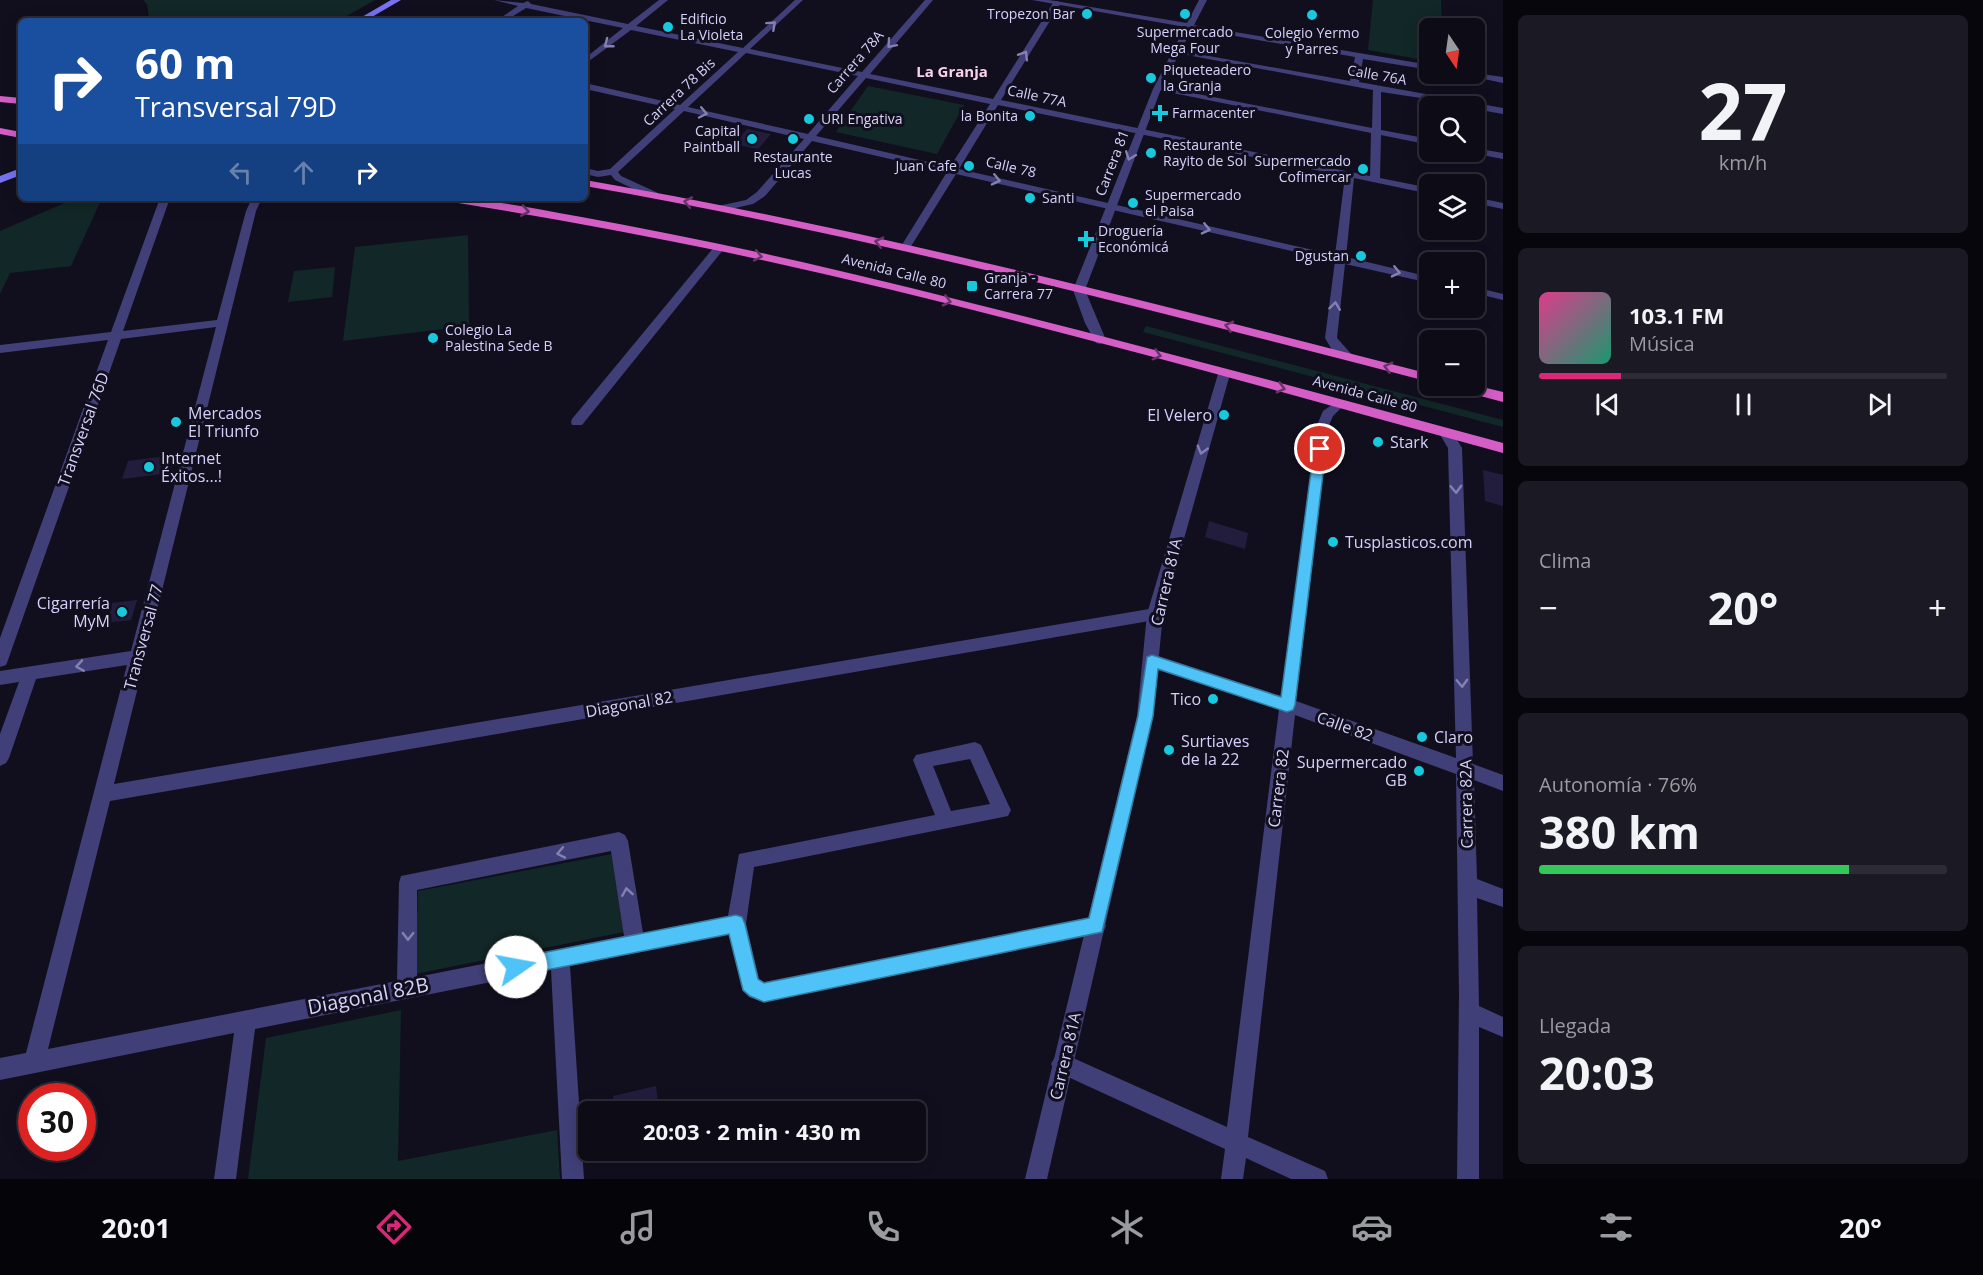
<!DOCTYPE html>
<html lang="es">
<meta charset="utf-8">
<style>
body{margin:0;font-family:"Open Sans",sans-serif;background:#1b1923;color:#f1f3f6;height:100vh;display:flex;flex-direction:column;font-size:22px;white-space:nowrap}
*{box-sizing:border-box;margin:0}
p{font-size:20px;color:#9a9ba1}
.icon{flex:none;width:33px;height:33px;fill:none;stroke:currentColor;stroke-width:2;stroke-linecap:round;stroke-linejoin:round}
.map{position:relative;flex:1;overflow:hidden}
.side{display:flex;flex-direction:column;gap:15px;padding:15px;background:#07060c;width:480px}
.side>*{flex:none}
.hud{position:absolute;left:18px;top:18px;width:570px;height:183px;border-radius:9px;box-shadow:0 3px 15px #0003,0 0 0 2px #2d2b35;background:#1a4fa0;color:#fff;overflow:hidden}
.needle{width:39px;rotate:167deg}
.buttons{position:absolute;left:1419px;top:18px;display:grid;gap:12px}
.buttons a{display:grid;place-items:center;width:66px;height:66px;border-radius:9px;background:#0d0b16;box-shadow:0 3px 15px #0003,0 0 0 2px #2d2b35;font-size:30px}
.speed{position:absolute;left:18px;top:1083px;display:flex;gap:12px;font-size:30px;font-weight:700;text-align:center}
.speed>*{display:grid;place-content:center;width:78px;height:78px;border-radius:50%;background:#0d0b16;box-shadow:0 3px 15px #0003,0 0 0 2px #2d2b35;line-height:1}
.speed .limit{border:9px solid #d22;background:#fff;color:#111}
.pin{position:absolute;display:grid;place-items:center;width:51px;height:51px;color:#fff;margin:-26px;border:3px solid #fff;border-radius:50%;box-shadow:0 2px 6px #0007}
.me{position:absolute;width:66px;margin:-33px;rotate:78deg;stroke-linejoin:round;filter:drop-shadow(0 0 4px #0008)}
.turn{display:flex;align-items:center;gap:21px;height:126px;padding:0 18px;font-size:27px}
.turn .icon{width:78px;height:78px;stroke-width:2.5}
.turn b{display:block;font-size:42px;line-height:51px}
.lanes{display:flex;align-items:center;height:57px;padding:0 18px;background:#0003;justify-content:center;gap:30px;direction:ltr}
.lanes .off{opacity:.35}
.big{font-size:45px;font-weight:700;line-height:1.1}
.side .widget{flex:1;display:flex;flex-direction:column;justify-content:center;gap:9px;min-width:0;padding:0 21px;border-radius:9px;background:#1b1923}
.side .dial{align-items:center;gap:0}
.dial b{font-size:78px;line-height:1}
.song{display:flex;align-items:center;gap:18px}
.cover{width:72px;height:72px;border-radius:9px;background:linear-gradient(135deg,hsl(330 70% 55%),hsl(160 70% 35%))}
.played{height:6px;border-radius:3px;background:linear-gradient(90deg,#db2777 20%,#2d2b35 20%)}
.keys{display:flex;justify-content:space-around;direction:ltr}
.heat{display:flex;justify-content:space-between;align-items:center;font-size:33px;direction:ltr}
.charge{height:9px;border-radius:4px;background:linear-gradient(90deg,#34c759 76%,#2d2b35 0)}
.trip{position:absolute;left:578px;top:1101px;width:348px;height:60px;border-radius:9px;background:#0d0b16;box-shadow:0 3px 15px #0003,0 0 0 2px #2d2b35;font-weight:700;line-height:60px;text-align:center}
.menu{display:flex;height:96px;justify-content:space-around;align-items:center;background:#050409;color:#9a9ba1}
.menu .icon{width:42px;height:42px}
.menu .on{color:#db2777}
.menu b{font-size:27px;color:#f1f3f6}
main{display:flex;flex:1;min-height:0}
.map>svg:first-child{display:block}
.green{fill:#122727}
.building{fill:#231d3d}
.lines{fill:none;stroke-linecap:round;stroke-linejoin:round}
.minor{fill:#413f78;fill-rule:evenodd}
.tertiary{fill:#413f78;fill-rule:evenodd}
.secondary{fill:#7672f0;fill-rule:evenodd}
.trunk{fill:#d45ec6;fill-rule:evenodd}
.oneway{stroke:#8481b2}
.oneway2{stroke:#69336a}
.route{fill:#4fc3f7;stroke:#337fa1;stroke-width:1.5}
.poi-dot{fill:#18c9de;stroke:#110f1e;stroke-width:2}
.labels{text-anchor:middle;stroke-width:6;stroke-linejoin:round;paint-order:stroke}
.far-poi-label{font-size:14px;fill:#d6d1fa;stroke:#110f1e;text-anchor:start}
.far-street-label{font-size:14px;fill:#d6d1fa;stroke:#110f1e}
.far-neighbourhood-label{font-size:15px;font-weight:bold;fill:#fad2eb;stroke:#110f1e}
.poi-label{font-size:16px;fill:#d6d1fa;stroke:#110f1e;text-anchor:start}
.street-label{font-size:16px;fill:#d6d1fa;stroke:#110f1e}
.near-street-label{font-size:20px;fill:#d6d1fa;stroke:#110f1e}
</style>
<main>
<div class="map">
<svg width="1503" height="1179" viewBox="0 0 1503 1179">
<rect width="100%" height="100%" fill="#110f1e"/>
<g class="green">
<path d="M143 0H375L338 21H164L149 17 147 4Z"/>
<path d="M1373 0H1441L1442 28H1430L1429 61 1368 50Z"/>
<path d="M868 86 964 105 937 154 836 132Z"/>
<path d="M76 198H102L71 266 10 273 0 294V231Z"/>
<path d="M468 235 469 326 343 341 355 247Z"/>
<path d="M335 267 332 297 288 302 294 271Z"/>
<path d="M1146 326 1503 420V427L1143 332Z"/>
<path d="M612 854 624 932 415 974 418 891Z"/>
<path d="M401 1010 398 1161 557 1130 560 1179H248L266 1038Z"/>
</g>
<g class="building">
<path d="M747 129 771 134 758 149 734 144Z"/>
<path d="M175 455 170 473 122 479 128 461Z"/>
<path d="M1483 470 1503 475V506L1485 501Z"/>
<path d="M1209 521 1248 533 1245 549 1205 537Z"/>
<path d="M137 600 131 620 106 623 112 603Z"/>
<path d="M656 1086 659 1112H614L613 1096Z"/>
</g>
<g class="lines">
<g class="minor">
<path d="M494 0 523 3 528 1 531 4 628 24 659 0H668L636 26 743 48 795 0H803L750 49 862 72 925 0H933L870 74 993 99 1053 3 1057 1 1061 3 1001 100 1370 176 1371 133 1153 89 1157 86 1372 128 1373 90 1171 52 1175 50 1350 81 1355 57 1190 28H1187V24L1430 65V70L1363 59 1359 82 1503 108V114L1474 109V106L1381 92V130L1430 139V145L1381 135 1380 178 1430 188V194L1354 178 1346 257 1430 277V283L1345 264 1337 338 1353 356 1347 360 1332 350 1325 338 1335 261 956 174 910 248 905 251 900 248 947 172 812 141 765 196 753 204 722 211 718 210V206L746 200 757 192 804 139 684 111 618 172 621 176 658 193V197H650L615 180 611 175 598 177 585 174V168L598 171 610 169 675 109 585 89V83L680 105 738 52 631 30 585 64V58L623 28 526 8 505 21H496L518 6ZM746 53 858 76 808 134 688 107ZM866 78 990 104 950 167 816 136ZM998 105 1345 176 1335 255 959 169Z"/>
<path d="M1474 73 1503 77V83L1460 74Z"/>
<path d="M1474 148 1503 153V159L1471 153 1470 152H1474Z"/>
<path d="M1474 197 1503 203V209L1474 203Z"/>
<path d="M160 198H170L123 331 217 320 246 211 252 198H262L256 211 114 784 1155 608 1160 610 1163 614 1160 618 1155 620 110 801 48 1049 397 981 399 883 401 876 619 832 625 835 628 841 643 933 728 916 739 854 935 815 913 760 916 755 975 742 981 745 1008 804 1011 810 1008 816 754 867 746 924 759 979 764 982 1096 916 1103 919 1106 926 1103 933 764 1002 749 997 743 991 729 935 570 966 584 1179H562L551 970 255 1029 236 1179H214L234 1033 0 1080V1058L26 1053 127 665 36 679 9 758 6 763 0 766V734L19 682 0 685V671L131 651 216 327 121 339 8 660 6 665 0 667V638L108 340 0 353V345L111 332ZM970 759 990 804 951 811 933 766ZM611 851 624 936 417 977V890Z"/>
<path d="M719 245 723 246V250L582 425H572L571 422 572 419 715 246Z"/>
<path d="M1474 287 1503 294V300L1474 293Z"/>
<path d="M1339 400 1345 404 1333 416 1329 425 1296 701 1456 758 1448 448 1439 433 1441 430H1451L1462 448 1473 764 1503 775V791L1474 780 1477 879 1503 889V907L1477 898 1479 1006 1503 1017V1037L1479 1027V1179H1457L1459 996 1456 774 1295 715 1248 1137 1325 1171 1328 1179H1291L1246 1158 1243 1179H1221L1225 1149 1055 1071 1051 1064 1055 1057 1062 1053 1227 1127 1279 709 1146 666 1144 661 1146 656 1152 654 1281 696 1317 425 1323 411Z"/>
</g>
<g class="tertiary">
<path d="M1032 0H1049L1187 23 1199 0H1207L1161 89 1085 290 1106 340 1100 344 1096 343 1085 323 1073 290 1153 89 1185 27Z"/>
<path d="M1224 370 1230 374 1163 614 1153 716 1047 1179H1025L1137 716 1147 614 1218 374Z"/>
</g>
<g class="secondary">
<path d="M391 0H401L365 21H355Z"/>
<path d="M21 168V175L0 183V176Z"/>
</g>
<g class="trunk">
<path d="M0 96 21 98V104L0 102Z"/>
<path d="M0 128 21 132V138L0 134Z"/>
<path d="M585 180C869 229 1150 302 1430 374V382C1150 310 870 236 585 186Z"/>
<path d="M440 198C486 198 531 208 576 216 652 230 727 245 802 262 1037 317 1270 380 1503 443V453C1245 382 987 308 725 252 633 233 540 216 446 201Z"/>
<path d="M1474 385 1503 392V402L1454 389 1452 386Z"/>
</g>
</g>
<defs><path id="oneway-chevron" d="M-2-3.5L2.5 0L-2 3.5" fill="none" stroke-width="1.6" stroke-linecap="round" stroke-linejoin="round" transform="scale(1.5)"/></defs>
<g class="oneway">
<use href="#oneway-chevron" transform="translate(772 25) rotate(-42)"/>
<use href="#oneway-chevron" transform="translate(608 44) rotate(142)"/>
<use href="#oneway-chevron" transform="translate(891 44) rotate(131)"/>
<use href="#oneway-chevron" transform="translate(1024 55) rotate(-58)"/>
<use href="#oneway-chevron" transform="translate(703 113) rotate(12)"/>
<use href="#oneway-chevron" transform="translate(1130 156) rotate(111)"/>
<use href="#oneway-chevron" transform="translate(996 180) rotate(13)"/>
<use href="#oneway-chevron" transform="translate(1206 229) rotate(13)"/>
<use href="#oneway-chevron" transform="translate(1396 272) rotate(13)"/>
<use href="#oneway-chevron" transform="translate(1335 306) rotate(-83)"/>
<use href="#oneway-chevron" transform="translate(1202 450) rotate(106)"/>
<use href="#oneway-chevron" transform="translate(1456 489) rotate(88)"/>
<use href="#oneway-chevron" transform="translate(80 666) rotate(171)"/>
<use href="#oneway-chevron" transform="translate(1462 683) rotate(88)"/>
<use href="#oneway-chevron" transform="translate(561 853) rotate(169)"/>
<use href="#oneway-chevron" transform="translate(627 892) rotate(-99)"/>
<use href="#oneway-chevron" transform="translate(408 936) rotate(91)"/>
</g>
<g class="oneway2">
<use href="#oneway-chevron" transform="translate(688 202) rotate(-169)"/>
<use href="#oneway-chevron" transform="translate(525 211) rotate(9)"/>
<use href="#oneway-chevron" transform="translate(879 242) rotate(-167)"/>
<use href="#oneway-chevron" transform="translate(758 256) rotate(12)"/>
<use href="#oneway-chevron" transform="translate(947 301) rotate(14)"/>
<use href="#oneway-chevron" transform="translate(1229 326) rotate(-166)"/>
<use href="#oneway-chevron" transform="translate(1157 355) rotate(15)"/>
<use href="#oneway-chevron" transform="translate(1388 367) rotate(-165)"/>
<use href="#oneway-chevron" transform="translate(1281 388) rotate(15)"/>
</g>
<path class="route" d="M1320 444 1326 449 1295 705 1293 710 1287 712 1158 669 1153 716 1102 932 764 1002 750 996 743 990 729 934 516 976 510 973 507 967 510 961 516 958 736 915 742 917 745 924 758 979 764 983 1089 918 1138 716 1147 657 1152 655 1281 697 1314 449Z"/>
<g class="poi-dot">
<circle cx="1087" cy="14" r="6"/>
<circle cx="1185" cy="14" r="6"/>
<circle cx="1312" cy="15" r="6"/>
<circle cx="668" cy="27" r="6"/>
<circle cx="1151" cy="78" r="6"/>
<path d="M1157 104h6v6h6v6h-6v6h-6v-6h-6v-6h6z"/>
<circle cx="1030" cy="116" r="6"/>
<circle cx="809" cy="119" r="6"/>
<circle cx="752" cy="139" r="6"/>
<circle cx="793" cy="139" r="6"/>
<circle cx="1151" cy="153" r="6"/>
<circle cx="969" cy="166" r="6"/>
<circle cx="1363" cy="169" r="6"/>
<circle cx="1030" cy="198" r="6"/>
<circle cx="1133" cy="203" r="6"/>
<path d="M1083 230h6v6h6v6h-6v6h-6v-6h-6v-6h6z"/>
<circle cx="1361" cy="256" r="6"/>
<rect x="966" y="280" width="12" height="12" rx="3"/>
<circle cx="433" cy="338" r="6"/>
<circle cx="1224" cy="415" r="6"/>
<circle cx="176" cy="422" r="6"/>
<circle cx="1378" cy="442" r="6"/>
<circle cx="149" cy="467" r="6"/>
<circle cx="1333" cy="542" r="6"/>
<circle cx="122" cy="612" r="6"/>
<circle cx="1213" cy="699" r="6"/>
<circle cx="1422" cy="737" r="6"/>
<circle cx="1169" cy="750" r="6"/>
<circle cx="1419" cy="771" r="6"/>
</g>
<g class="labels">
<g class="far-poi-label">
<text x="1075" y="19" text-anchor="end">Tropezon Bar</text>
<text x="680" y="24">Edificio<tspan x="680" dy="16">La Violeta</tspan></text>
<text x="1185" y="37" text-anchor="middle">Supermercado<tspan x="1185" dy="16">Mega Four</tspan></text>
<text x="1312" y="38" text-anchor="middle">Colegio Yermo<tspan x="1312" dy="16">y Parres</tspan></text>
<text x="1163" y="75">Piqueteadero<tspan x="1163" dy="16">la Granja</tspan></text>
<text x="1172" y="118">Farmacenter</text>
<text x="1018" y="121" text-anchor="end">la Bonita</text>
<text x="821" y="124">URI Engativa</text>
<text x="740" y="136" text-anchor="end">Capital<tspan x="740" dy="16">Paintball</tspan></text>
<text x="1163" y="150">Restaurante<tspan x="1163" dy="16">Rayito de Sol</tspan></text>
<text x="793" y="162" text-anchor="middle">Restaurante<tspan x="793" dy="16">Lucas</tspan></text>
<text x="1351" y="166" text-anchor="end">Supermercado<tspan x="1351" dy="16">Cofimercar</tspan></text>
<text x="957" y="171" text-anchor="end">Juan Cafe</text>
<text x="1145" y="200">Supermercado<tspan x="1145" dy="16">el Paisa</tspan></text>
<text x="1042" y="203">Santi</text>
<text x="1098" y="236">Droguería<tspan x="1098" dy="16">Económicá</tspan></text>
<text x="1349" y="261" text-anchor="end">Dgustan</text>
<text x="984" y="283">Granja -<tspan x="984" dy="16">Carrera 77</tspan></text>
<text x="445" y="335">Colegio La<tspan x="445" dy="16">Palestina Sede B</tspan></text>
</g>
<g class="far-street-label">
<text transform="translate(855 62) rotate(-49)" y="5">Carrera 78A</text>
<text transform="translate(1377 75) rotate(10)" y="5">Calle 76A</text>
<text transform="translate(679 92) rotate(-43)" y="5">Carrera 78 Bis</text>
<text transform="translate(1037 96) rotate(12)" y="5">Calle 77A</text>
<text transform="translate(1112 163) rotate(-69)" y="5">Carrera 81</text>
<text transform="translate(1011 167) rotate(13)" y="5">Calle 78</text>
<text transform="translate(894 271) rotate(14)" y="5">Avenida Calle 80</text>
<text transform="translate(1365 394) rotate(15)" y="5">Avenida Calle 80</text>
</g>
<g class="far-neighbourhood-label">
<text x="952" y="77">La Granja</text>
</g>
<g class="poi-label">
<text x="188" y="419">Mercados<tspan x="188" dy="18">El Triunfo</tspan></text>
<text x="1212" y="421" text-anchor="end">El Velero</text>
<text x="1390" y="448">Stark</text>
<text x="161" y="464">Internet<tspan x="161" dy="18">Éxitos...!</tspan></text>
<text x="1345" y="548">Tusplasticos.com</text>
<text x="110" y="609" text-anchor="end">Cigarrería<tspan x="110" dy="18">MyM</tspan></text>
<text x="1201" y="705" text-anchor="end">Tico</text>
<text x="1434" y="743">Claro</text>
<text x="1181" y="747">Surtiaves<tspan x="1181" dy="18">de la 22</tspan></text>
<text x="1407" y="768" text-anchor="end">Supermercado<tspan x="1407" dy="18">GB</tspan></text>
</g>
<g class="street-label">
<text transform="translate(83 429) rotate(-70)" y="6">Transversal 76D</text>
<text transform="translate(1166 582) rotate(-77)" y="6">Carrera 81A</text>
<text transform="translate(143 637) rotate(-75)" y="6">Transversal 77</text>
<text transform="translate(629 704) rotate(-10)" y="6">Diagonal 82</text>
<text transform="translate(1345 726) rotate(20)" y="6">Calle 82</text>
<text transform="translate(1278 788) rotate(-83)" y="6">Carrera 82</text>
<text transform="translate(1466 804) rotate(-91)" y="6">Carrera 82A</text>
<text transform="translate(1065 1056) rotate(-77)" y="6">Carrera 81A</text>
</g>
<g class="near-street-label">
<text transform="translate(368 996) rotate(-11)" y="7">Diagonal 82B</text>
</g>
</g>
</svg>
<div class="buttons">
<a><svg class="needle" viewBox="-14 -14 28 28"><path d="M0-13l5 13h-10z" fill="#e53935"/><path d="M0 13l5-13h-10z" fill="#9a9ba1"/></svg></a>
<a><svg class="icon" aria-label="search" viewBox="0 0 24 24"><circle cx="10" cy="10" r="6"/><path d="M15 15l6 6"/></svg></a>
<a><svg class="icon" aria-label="layers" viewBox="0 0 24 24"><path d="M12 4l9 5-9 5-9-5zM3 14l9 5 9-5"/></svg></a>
<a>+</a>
<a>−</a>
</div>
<div class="speed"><div class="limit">30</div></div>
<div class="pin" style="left:1320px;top:449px;background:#d93025"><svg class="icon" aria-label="arrive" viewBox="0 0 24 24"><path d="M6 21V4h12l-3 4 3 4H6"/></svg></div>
<svg class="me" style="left:516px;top:967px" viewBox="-20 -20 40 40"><circle r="19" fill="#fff"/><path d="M0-13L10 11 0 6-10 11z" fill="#4fc3f7"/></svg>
<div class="trip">20:03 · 2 min · 430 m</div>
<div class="hud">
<div class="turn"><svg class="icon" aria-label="right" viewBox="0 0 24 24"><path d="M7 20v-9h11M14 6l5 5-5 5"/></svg><div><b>60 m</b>Transversal 79D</div></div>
<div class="lanes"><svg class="icon off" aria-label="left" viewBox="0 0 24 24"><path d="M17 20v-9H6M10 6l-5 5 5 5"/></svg><svg class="icon off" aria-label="ahead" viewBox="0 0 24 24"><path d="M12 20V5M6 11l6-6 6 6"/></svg><svg class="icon" aria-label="right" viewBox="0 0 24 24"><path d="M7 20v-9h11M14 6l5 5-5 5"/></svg></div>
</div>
</div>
<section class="side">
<div class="widget dial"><b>27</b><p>km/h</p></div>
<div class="widget">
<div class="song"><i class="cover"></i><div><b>103.1 FM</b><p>Música</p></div></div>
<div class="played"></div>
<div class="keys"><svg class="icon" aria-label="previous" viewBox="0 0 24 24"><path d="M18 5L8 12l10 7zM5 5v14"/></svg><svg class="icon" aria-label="pause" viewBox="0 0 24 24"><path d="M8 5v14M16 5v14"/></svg><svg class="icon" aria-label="next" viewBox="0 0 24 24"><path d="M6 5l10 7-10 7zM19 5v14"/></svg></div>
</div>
<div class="widget"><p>Clima</p>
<div class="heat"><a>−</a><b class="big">20°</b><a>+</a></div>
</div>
<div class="widget"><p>Autonomía · 76%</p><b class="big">380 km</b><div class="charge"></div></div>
<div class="widget"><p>Llegada</p><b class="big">20:03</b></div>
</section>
</main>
<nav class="menu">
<b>20:01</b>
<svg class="icon on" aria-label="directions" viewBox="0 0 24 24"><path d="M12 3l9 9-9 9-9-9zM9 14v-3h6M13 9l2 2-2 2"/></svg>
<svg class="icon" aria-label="music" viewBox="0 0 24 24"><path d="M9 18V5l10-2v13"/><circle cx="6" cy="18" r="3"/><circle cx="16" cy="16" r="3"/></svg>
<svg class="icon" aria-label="phone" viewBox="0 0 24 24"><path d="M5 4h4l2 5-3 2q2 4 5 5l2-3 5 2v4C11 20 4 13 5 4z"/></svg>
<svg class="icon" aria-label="climate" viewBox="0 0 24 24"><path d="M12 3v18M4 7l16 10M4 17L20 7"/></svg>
<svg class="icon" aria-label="car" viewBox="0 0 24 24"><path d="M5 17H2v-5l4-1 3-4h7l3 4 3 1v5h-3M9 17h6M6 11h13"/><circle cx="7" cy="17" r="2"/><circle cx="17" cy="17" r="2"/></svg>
<svg class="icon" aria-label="filters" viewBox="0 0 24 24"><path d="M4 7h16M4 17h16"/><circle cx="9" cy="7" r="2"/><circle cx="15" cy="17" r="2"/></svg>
<b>20°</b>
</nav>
